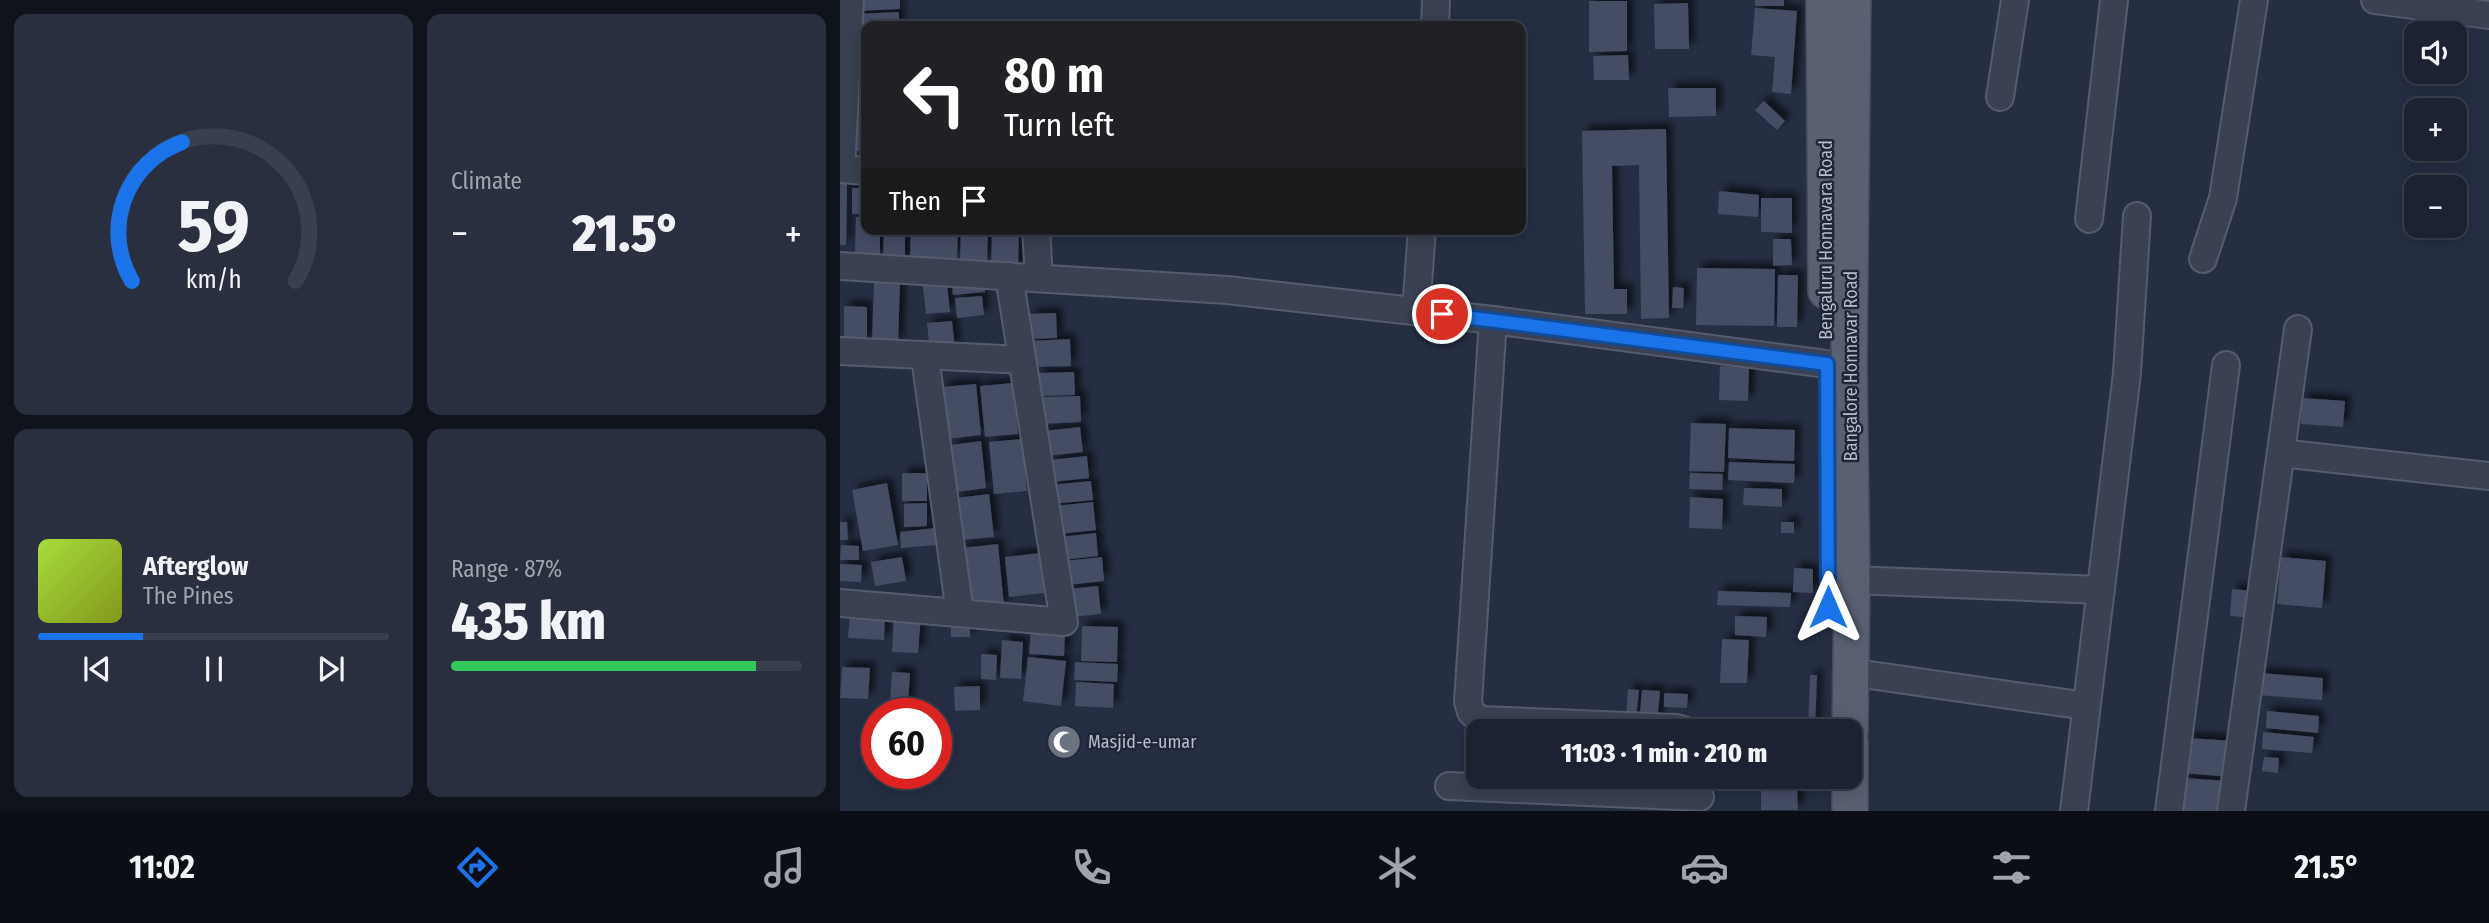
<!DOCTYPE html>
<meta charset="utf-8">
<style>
body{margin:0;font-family:"Fira Sans Condensed",sans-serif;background:#292f3e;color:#f1f3f6;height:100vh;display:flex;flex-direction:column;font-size:26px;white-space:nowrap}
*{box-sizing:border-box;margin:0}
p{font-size:23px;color:#a0a4ac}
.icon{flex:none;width:38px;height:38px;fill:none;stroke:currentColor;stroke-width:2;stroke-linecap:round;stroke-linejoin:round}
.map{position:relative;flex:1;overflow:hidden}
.details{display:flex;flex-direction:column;gap:14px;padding:14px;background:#0f131c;width:840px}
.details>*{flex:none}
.guide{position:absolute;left:21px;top:21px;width:665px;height:214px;border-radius:14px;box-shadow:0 4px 18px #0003,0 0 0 2px #3a3f4d;background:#202124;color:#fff;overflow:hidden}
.controls{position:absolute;left:1564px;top:21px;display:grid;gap:14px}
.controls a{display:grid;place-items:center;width:63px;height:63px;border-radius:14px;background:#1c2232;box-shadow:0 4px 18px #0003,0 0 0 2px #3a3f4d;font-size:35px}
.speed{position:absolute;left:21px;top:698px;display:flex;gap:14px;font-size:35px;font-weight:700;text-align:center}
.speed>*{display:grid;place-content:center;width:91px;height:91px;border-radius:50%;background:#1c2232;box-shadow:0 4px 18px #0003,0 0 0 2px #3a3f4d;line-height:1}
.speed .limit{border:10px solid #d22;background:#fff;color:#111}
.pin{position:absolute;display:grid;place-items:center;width:60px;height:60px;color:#fff;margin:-30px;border:4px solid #fff;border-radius:50%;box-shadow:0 2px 7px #0007}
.me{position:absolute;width:77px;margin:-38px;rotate:0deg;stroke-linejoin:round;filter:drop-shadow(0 0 5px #0008)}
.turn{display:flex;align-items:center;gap:24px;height:147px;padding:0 28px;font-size:32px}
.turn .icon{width:91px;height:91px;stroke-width:2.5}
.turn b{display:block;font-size:49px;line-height:60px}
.then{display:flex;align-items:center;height:66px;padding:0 28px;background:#0003;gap:14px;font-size:26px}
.big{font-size:52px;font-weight:800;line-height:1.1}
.details .tile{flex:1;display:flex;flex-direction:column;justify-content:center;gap:10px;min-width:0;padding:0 24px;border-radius:14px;background:#292f3e}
.details .dial{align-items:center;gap:0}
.dial svg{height:182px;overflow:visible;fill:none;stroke:#3a3f4d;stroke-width:7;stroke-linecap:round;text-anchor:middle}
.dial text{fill:#f1f3f6;stroke:none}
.song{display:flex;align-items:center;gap:21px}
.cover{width:84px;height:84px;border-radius:10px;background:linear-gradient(135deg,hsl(80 70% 55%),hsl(70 70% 35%))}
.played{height:7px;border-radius:4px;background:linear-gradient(90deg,#1a73e8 30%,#3a3f4d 30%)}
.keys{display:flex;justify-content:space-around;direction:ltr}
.heat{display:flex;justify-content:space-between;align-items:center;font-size:38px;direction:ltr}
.charge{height:10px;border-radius:5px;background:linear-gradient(90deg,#34c759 87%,#3a3f4d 0)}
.details .tiles{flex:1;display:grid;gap:14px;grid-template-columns:repeat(2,1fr)}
.trip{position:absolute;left:626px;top:719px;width:396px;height:70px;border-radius:14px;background:#1c2232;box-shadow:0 4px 18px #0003,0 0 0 2px #3a3f4d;font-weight:800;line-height:70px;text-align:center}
.tab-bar{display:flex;height:112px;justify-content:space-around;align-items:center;background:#0b0e14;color:#a0a4ac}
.tab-bar .icon{width:49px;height:49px}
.tab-bar .active{color:#1a73e8}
.tab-bar b{font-size:32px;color:#f1f3f6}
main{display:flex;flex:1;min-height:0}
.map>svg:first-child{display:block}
.building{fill:#444d65;filter:url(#shadow)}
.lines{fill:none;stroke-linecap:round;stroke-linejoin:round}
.minor-casing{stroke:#555c6d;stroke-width:30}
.major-casing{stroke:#444a5c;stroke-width:38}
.minor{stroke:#3a4152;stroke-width:26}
.major{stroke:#586072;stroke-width:35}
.route-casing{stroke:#114b97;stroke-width:18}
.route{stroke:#1a73e8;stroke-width:12}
.labels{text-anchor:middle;stroke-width:5;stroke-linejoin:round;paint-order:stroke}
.street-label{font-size:18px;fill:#b7bccc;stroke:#1e2638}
.poi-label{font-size:18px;fill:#b7bccc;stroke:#1e2638;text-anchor:start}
</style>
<main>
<section class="details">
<div class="tiles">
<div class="tile dial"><svg viewBox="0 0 100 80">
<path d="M14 69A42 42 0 1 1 86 69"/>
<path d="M14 69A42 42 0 0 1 36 8" stroke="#1a73e8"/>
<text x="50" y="56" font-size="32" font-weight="700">59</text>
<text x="50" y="72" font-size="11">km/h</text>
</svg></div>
<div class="tile"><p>Climate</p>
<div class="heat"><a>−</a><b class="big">21.5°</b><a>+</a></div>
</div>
<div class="tile">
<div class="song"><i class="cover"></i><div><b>Afterglow</b><p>The Pines</p></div></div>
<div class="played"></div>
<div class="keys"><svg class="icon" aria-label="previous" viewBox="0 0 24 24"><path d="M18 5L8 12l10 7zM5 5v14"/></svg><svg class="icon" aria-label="pause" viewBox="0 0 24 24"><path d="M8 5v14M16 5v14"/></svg><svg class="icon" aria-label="next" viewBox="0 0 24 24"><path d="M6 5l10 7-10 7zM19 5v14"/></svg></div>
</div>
<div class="tile"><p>Range · 87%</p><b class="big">435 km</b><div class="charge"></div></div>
</div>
</section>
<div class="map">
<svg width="1649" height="811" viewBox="0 0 1649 811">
<defs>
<filter id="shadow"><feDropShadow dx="6" dy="-6" stdDeviation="3.5" flood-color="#0009"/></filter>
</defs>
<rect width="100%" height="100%" fill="#252e43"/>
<g class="building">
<path d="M17 0H60V9L17 11Z"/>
<rect x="915" y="0" width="29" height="6"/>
<path d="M749 1H787V51L749 52Z"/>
<path d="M848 3 849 49H815L814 4Z"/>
<path d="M915 8 957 11 951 94 932 92 935 57 911 55Z"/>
<path d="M59 12V26H26V33H17L16 14Z"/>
<path d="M26 38V60H15L14 39Z"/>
<path d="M788 55 789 80H754L753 56Z"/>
<path d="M18 64H26V94H17Z"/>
<path d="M828 88H876V116L829 117Z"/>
<path d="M924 101 945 121 937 130 915 110Z"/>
<path d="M15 121 26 122V151H14Z"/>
<path d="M826 129 829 318 801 319 799 165 772 166 774 289H787V314H745L742 131Z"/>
<path d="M0 183H7L6 245H0Z"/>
<rect x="12" y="188" width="14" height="26"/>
<path d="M879 191 919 195 918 217 878 214Z"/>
<path d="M921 198H952V233L921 232Z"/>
<path d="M16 217H26V229H40V258L15 257Z"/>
<path d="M44 229H65V262H43Z"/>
<path d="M71 229H118L117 258 70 257Z"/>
<path d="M121 229H148L147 262H120Z"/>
<path d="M152 229H179L178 269H151Z"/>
<path d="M933 239H951L952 265 933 266Z"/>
<path d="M857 268 935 269 934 326 856 325Z"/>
<path d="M144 274 145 292 113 295 111 277Z"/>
<path d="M938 275H958L957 327H937Z"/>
<path d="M106 276 110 312 86 314 82 278Z"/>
<path d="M34 282 60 283 58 343 32 342Z"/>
<path d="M833 287 844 288 843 308H832Z"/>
<path d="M142 296 144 315 117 318 115 298Z"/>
<path d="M4 306 27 307V342H4Z"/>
<path d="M216 313 217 338 190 339 189 314Z"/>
<path d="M112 321 115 348 90 351 87 323Z"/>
<path d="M230 339 231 366 191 367 190 341Z"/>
<path d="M880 366 909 367 908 401 879 400Z"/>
<path d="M234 372 235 395 198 396V373Z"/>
<path d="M173 383 178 434 145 437 140 386Z"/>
<path d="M136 384 141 435 107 439 102 387Z"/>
<path d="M240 396 241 422 200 424 199 397Z"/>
<path d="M1462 398 1505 401 1503 427 1461 424Z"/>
<path d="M851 423 886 424 884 472 849 471Z"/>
<path d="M240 427 243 452 206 456 203 431Z"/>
<path d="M889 428 955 430 954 461 888 458Z"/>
<path d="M182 439 187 491 154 494 149 442Z"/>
<path d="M141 441 146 488 116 492 111 445Z"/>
<path d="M247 456 249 478 212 482 210 460Z"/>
<path d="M889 462 955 464 954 483 888 480Z"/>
<rect x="62" y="473" width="25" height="28"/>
<path d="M850 473 883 474 882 490 849 489Z"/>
<path d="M251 481 253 500 212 504 210 485Z"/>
<path d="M47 483 58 545 23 551 12 490Z"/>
<path d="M904 488 942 489V507L903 505Z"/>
<path d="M149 494 154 537 120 540 116 498Z"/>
<path d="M850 497 883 499 882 529 849 528Z"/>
<path d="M253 502 256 530 218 534 215 506Z"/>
<path d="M87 503V526L64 527V504Z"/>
<path d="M0 522H7L8 540H0Z"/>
<rect x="941" y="522" width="13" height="11"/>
<path d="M95 528 96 545 61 548 60 532Z"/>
<path d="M256 533 258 556 222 560 220 537Z"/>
<path d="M158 544 164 606 127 610 121 548Z"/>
<path d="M1 545 19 546V560H0Z"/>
<path d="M200 553 204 593 169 597 165 557Z"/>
<path d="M62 557 66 581 35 586 31 562Z"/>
<path d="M262 557 264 581 227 585 224 561Z"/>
<path d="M1441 557 1486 561 1482 608 1437 604Z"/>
<path d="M0 564 22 565 21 582 0 581Z"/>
<path d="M954 568 973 569V593L953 592Z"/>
<path d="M258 586 261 614 231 617 228 589Z"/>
<path d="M1392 589 1416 591 1414 618 1390 616Z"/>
<path d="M878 591 951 593 950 607 877 605Z"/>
<path d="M10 613 45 615 44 640 8 638Z"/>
<path d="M54 613 81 615 78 653 52 652Z"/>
<path d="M130 616V637H111V617Z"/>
<path d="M895 616 927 617 926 637 895 635Z"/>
<path d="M242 626 278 627 277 662 241 661Z"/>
<path d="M191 630 225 632 224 656 189 654Z"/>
<path d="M882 639 909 640 907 683H880Z"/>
<path d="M162 640 183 642 181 679 160 678Z"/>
<path d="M141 654 157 655 156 680 141 679Z"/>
<path d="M188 657 226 661 221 706 183 701Z"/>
<path d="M235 662 278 664 277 682 234 680Z"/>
<path d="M2 667 30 668 28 699 0 698Z"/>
<path d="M52 672 70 673 68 704 50 703Z"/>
<path d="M1420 673 1483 678 1482 700 1418 695Z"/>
<path d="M970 675H977L975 728H968Z"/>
<path d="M236 682 274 684 273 708 235 706Z"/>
<path d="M140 686V710L115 711 114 687Z"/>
<path d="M788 689 799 690 796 719 786 718Z"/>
<path d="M802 690 820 691 817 725 799 724Z"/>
<path d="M824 693 848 694 847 708 824 707Z"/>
<path d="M1427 711 1479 716 1478 733 1426 728Z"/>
<path d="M1423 732 1474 737 1472 753 1422 749Z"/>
<path d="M1346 738 1395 741 1392 777 1343 773Z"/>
<path d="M1424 757 1439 758 1438 773 1422 771Z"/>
<path d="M917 777H959L958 785 917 784Z"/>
<path d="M1344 778 1388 781 1385 811H1342Z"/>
<path d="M921 788H957L958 810H921Z"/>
</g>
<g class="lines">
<g class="minor-casing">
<g id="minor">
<path d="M1535 0 1649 15"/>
<path d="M595 26 596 0"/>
<path d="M1160 97 1175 0"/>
<path d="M0 169 26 171"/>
<path d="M1 169 10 0"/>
<path d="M1249 219 1274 0"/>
<path d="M196 229 199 278"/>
<path d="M1363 259 1383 198 1414 0"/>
<path d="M0 266 387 290 653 320 987 364"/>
<path d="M576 311 582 229"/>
<path d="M653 320 628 702 631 712 640 720 836 728 850 732"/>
<path d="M0 351 182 360"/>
<path d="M85 357 120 613"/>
<path d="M1441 453 1649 476"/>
<path d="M1012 580 1261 590"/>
<path d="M0 603 224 622 169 276"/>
<path d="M1009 672 1246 706"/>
<path d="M609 786 860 797"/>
<path d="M1234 811 1287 373 1297 216"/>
<path d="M1329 811 1386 365"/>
<path d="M1391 811 1458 329"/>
</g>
</g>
<g class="major-casing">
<g id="major">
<path d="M984 0 986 291"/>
<path d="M1010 732 1012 580 1009 363 1013 0"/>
<path d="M1010 741V811"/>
</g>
</g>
<use href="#minor" class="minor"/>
<use href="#major" class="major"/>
</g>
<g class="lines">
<g class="route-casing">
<path id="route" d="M602 314 987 364 988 607"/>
</g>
<use href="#route" class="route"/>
</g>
<defs>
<g id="mosque-disc" transform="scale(1.75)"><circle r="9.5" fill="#6b7280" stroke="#1e2638"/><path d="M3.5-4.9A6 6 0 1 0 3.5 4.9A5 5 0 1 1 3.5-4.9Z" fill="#fff"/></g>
</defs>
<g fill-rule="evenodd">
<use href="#mosque-disc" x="224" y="742"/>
</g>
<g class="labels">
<g class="street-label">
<text transform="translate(986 240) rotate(-90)" y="6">Bengaluru Honnavara Road</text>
<text transform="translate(1011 366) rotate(-90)" y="6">Bangalore Honnavar Road</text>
</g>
<g class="poi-label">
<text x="248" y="748">Masjid-e-umar</text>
</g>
</g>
</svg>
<div class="controls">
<a><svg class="icon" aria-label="sound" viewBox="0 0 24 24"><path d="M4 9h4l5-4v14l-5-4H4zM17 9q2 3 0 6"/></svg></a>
<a>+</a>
<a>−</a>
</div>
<div class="speed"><div class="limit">60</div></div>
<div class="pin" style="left:602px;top:314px;background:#d93025"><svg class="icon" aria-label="arrive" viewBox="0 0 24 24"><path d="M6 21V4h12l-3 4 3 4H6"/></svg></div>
<svg class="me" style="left:988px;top:607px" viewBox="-20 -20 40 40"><path d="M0-17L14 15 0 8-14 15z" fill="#1a73e8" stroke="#fff" stroke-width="4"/></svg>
<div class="trip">11:03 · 1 min · 210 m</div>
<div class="guide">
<div class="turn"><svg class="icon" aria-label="left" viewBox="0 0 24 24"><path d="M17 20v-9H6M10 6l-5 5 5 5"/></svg><div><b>80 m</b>Turn left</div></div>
<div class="then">Then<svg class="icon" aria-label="arrive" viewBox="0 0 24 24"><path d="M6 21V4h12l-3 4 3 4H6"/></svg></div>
</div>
</div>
</main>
<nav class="tab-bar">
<b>11:02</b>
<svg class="icon active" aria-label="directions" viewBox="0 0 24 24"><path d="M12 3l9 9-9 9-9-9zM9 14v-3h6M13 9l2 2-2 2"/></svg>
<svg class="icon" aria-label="music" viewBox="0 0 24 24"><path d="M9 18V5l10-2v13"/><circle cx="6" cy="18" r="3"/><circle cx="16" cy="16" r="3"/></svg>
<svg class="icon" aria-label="phone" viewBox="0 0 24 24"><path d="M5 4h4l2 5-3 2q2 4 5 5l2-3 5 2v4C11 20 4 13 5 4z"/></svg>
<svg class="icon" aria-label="climate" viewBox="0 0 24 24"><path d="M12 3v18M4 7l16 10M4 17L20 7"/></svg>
<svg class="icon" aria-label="car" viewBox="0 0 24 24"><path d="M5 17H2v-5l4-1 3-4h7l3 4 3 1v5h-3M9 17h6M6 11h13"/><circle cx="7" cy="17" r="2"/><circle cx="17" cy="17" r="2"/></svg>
<svg class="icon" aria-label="filters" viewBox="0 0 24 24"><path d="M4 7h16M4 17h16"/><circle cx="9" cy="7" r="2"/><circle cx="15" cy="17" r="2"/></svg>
<b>21.5°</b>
</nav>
